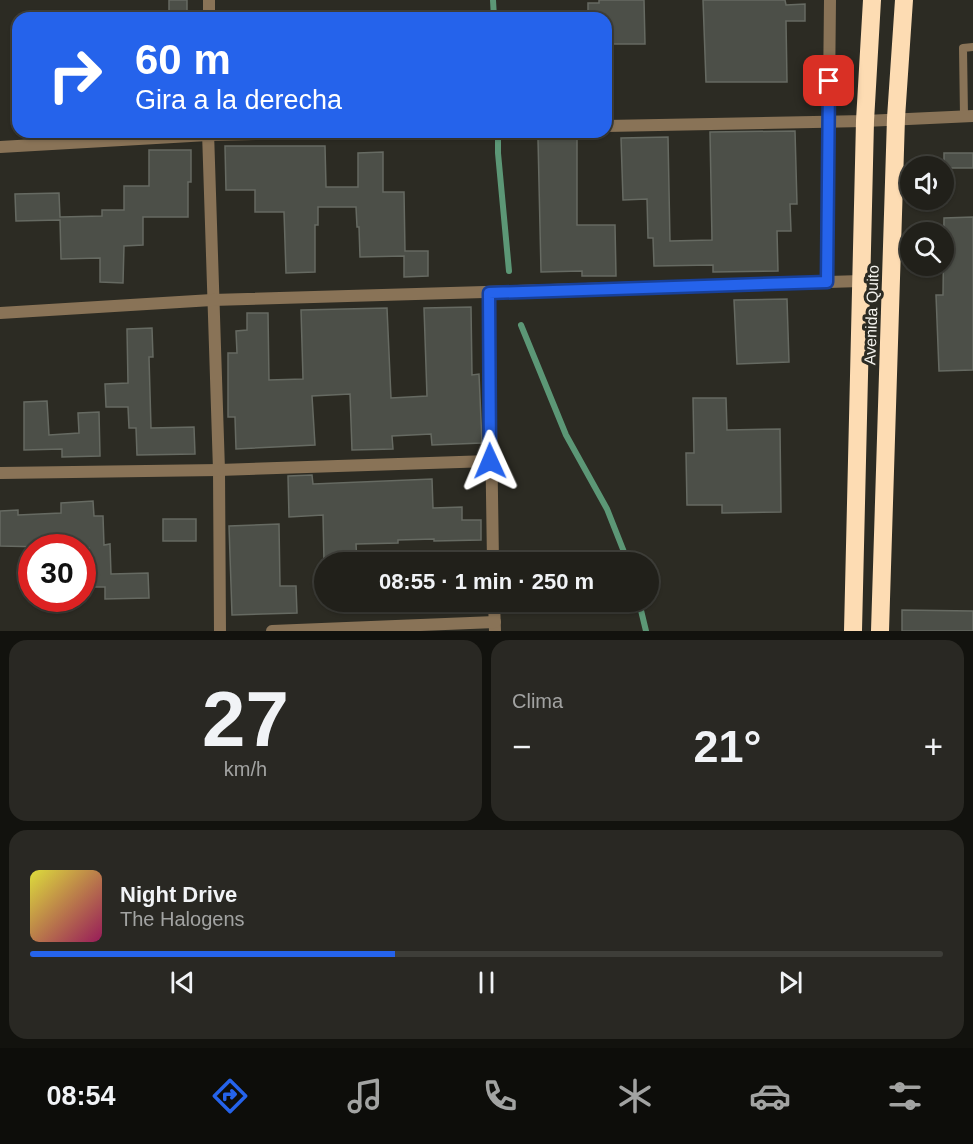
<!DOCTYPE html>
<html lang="es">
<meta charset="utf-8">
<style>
body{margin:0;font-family:Arial,sans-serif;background:#292823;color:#f1f3f6;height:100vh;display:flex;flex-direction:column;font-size:22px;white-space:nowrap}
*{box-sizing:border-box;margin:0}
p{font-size:20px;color:#a2a3a2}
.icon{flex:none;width:33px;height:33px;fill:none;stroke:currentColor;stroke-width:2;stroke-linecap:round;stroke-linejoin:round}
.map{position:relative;height:631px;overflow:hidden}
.sheet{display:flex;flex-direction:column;gap:9px;padding:9px;background:#12120e;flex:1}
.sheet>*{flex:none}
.hud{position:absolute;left:12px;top:12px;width:600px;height:126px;border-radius:18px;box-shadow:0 2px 4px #0004,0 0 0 2px #3e3e39;background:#2563eb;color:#fff;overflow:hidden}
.controls{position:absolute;left:900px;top:156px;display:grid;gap:12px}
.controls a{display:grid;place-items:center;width:54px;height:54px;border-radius:50%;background:#21201a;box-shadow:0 2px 4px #0004,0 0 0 2px #3e3e39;font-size:30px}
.speed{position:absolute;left:18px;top:534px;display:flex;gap:12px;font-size:30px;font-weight:700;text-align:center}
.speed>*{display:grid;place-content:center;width:78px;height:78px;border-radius:50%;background:#21201a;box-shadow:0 2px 4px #0004,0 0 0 2px #3e3e39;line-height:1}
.speed .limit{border:9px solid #d22;background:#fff;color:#111}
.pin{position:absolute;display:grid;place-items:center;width:51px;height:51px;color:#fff;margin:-26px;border-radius:12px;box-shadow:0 3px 9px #0006}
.me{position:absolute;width:66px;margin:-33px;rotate:359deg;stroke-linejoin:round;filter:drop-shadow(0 0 4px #0008)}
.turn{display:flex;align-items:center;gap:21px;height:126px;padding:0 24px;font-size:27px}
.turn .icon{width:78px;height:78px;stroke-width:2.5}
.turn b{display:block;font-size:42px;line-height:51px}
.big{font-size:45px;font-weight:700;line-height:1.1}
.sheet .tile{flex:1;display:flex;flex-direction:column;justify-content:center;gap:9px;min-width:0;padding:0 21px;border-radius:18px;background:#292823}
.sheet .dial{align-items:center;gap:0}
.dial b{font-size:78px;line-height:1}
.song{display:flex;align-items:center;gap:18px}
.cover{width:72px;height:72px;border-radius:9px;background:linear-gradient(135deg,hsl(60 70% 55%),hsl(330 70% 35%))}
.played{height:6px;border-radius:3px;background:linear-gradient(90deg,#2563eb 40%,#3e3e39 40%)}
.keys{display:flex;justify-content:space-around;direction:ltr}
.heat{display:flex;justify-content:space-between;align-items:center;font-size:33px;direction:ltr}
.sheet .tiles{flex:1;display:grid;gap:9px;grid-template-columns:1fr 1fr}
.tile:last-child{grid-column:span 2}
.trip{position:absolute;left:314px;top:552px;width:345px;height:60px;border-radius:30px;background:#21201a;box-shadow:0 2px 4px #0004,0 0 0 2px #3e3e39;font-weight:700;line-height:60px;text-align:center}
.tab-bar{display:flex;height:96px;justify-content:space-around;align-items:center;background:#0d0d0a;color:#a2a3a2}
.tab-bar .icon{width:42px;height:42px}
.tab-bar .on{color:#2563eb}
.tab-bar b{font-size:27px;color:#f1f3f6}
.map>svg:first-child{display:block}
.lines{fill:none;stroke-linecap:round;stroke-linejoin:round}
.stream{stroke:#5c9776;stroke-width:6}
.building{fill:#4c4f48;stroke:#666a62;stroke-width:1.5}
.lane{stroke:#897357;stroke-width:8}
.street{stroke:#897357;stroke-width:12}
.highway{stroke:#fddcb3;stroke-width:18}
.route-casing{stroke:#184099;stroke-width:15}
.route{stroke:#2563eb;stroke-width:10}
.labels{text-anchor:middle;stroke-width:6;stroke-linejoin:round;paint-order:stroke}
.street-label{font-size:16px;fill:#f4f3ee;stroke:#2c2b23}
</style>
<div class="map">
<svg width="973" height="631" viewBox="0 0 973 631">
<rect width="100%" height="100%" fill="#2c2b23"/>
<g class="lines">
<g class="stream">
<path d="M493 0 494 18"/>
<path d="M498 132V153L509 271"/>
<path d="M521 325 566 435 607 509 628 562"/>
<path d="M639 602 646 631"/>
</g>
</g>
<g class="building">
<rect x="169" y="0" width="18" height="18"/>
<path d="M599 0H644L645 44H606V18H588V3H599Z"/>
<path d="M703 0H785L786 5 805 4V21H786L787 82H706Z"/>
<path d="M795 131 797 204H790L791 231H777L778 271 713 272V265L654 266 653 238H648L647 199 623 200 621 138 668 137 670 241 712 240 710 132Z"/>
<path d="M538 139H577V225H615L616 276H582V271L541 272Z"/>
<path d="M225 146H325L326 187H358V153L383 152V192H404L405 251H428V276L404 277V256L360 257 359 227H357L356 207H318V225H315V272L286 273 284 212H255V190H226Z"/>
<path d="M149 150H191V182H188V217H143V245L124 246 123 283 100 282V258L61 259 60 220 16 221 15 194 59 193 60 217 102 216V210H124V186H149Z"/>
<rect x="944" y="153" width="29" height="15"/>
<path d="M973 217V370L939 371 936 295H943L944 218Z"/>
<path d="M787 299 789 362 737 364 734 300Z"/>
<path d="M471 307 472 375 479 374 482 443 432 445 431 434 392 436 393 449 352 450 350 394 312 396 315 445 236 449 235 417H228V353H237L236 331 247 330V313H268L269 380 303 379 301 310 387 308 391 398 427 396 424 308Z"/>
<path d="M152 328 153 357H149L151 428 194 427 195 454 137 455 136 428H129L128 407H106L105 384 128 383 127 329Z"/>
<path d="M693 398H726L727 430 780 429 781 512 722 513V505H687L686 453H694Z"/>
<path d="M47 401 49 435 79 433 78 413 99 412 100 456 62 457V449L24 450V402Z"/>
<path d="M312 475 313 484 432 479 433 508 462 507V520H481V540L434 541V539L398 540V543L356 544 357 562H324L323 515 289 517 288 476Z"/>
<path d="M93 501 94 516H103L104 545 110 544 111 574 148 573 149 598 105 599V587H91L89 548 0 546V511L18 510V515L61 513V503Z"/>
<rect x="163" y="519" width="33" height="22"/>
<path d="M279 524 280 586H296L297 613 232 615 229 526Z"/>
<path d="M902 610 973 611V631H902Z"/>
</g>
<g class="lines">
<path class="lane" d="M964 116 963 48 973 47"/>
<g class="street">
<path d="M209 18V0"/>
<path d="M606 126 865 121 973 116"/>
<path d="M208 132 219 470 220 631"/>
<path d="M0 147 208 135 343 132"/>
<path d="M827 282 830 0"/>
<path d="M489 293 493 562"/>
<path d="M0 313 212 300 861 281"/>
<path d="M0 473 219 470 490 461"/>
<path d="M494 602 495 631"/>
<path d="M272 631 495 622"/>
</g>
<g class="highway">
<path d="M853 631 865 121 872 0"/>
<path d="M880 631 896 118 904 0"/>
</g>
</g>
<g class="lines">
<g class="route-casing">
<path id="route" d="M490 461 489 293 827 282 829 81"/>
</g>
<use href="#route" class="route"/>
</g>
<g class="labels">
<g class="street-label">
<text transform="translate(871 315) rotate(-88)" y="6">Avenida Quito</text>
</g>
</g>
</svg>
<div class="controls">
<a><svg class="icon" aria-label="sound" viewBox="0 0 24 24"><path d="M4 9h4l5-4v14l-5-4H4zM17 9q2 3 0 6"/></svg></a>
<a><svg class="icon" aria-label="search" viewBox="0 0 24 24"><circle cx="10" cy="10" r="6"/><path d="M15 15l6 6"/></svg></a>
</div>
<div class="speed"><div class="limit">30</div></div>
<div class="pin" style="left:829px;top:81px;background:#d93025"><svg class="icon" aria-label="arrive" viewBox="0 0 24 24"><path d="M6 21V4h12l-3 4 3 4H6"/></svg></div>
<svg class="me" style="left:490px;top:461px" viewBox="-20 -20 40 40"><path d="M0-17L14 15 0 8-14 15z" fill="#2563eb" stroke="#fff" stroke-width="4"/></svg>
<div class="trip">08:55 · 1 min · 250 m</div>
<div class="hud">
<div class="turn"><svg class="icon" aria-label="right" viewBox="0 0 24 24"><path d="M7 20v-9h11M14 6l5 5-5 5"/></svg><div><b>60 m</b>Gira a la derecha</div></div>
</div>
</div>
<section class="sheet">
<div class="tiles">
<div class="tile dial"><b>27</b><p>km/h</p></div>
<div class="tile"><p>Clima</p>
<div class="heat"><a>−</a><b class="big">21°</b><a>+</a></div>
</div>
<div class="tile">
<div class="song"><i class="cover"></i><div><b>Night Drive</b><p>The Halogens</p></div></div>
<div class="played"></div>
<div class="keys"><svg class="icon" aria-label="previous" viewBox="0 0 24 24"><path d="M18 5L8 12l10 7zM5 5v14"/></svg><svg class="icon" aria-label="pause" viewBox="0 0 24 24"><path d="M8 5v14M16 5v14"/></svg><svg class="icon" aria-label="next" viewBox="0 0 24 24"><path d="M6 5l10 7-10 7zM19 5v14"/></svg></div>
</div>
</div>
</section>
<nav class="tab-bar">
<b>08:54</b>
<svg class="icon on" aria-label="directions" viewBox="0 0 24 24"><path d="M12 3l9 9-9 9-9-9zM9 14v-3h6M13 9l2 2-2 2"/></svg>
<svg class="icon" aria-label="music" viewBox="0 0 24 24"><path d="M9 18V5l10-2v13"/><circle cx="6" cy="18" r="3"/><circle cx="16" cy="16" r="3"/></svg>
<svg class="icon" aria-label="phone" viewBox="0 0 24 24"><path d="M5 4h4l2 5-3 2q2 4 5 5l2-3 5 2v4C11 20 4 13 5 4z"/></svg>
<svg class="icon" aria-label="climate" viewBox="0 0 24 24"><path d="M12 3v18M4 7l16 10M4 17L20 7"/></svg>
<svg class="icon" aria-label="car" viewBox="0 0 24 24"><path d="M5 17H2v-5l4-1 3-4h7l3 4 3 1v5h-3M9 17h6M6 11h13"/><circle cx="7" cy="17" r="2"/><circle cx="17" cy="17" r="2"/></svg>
<svg class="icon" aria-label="filters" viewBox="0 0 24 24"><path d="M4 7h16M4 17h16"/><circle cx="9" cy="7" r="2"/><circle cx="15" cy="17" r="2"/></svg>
</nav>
